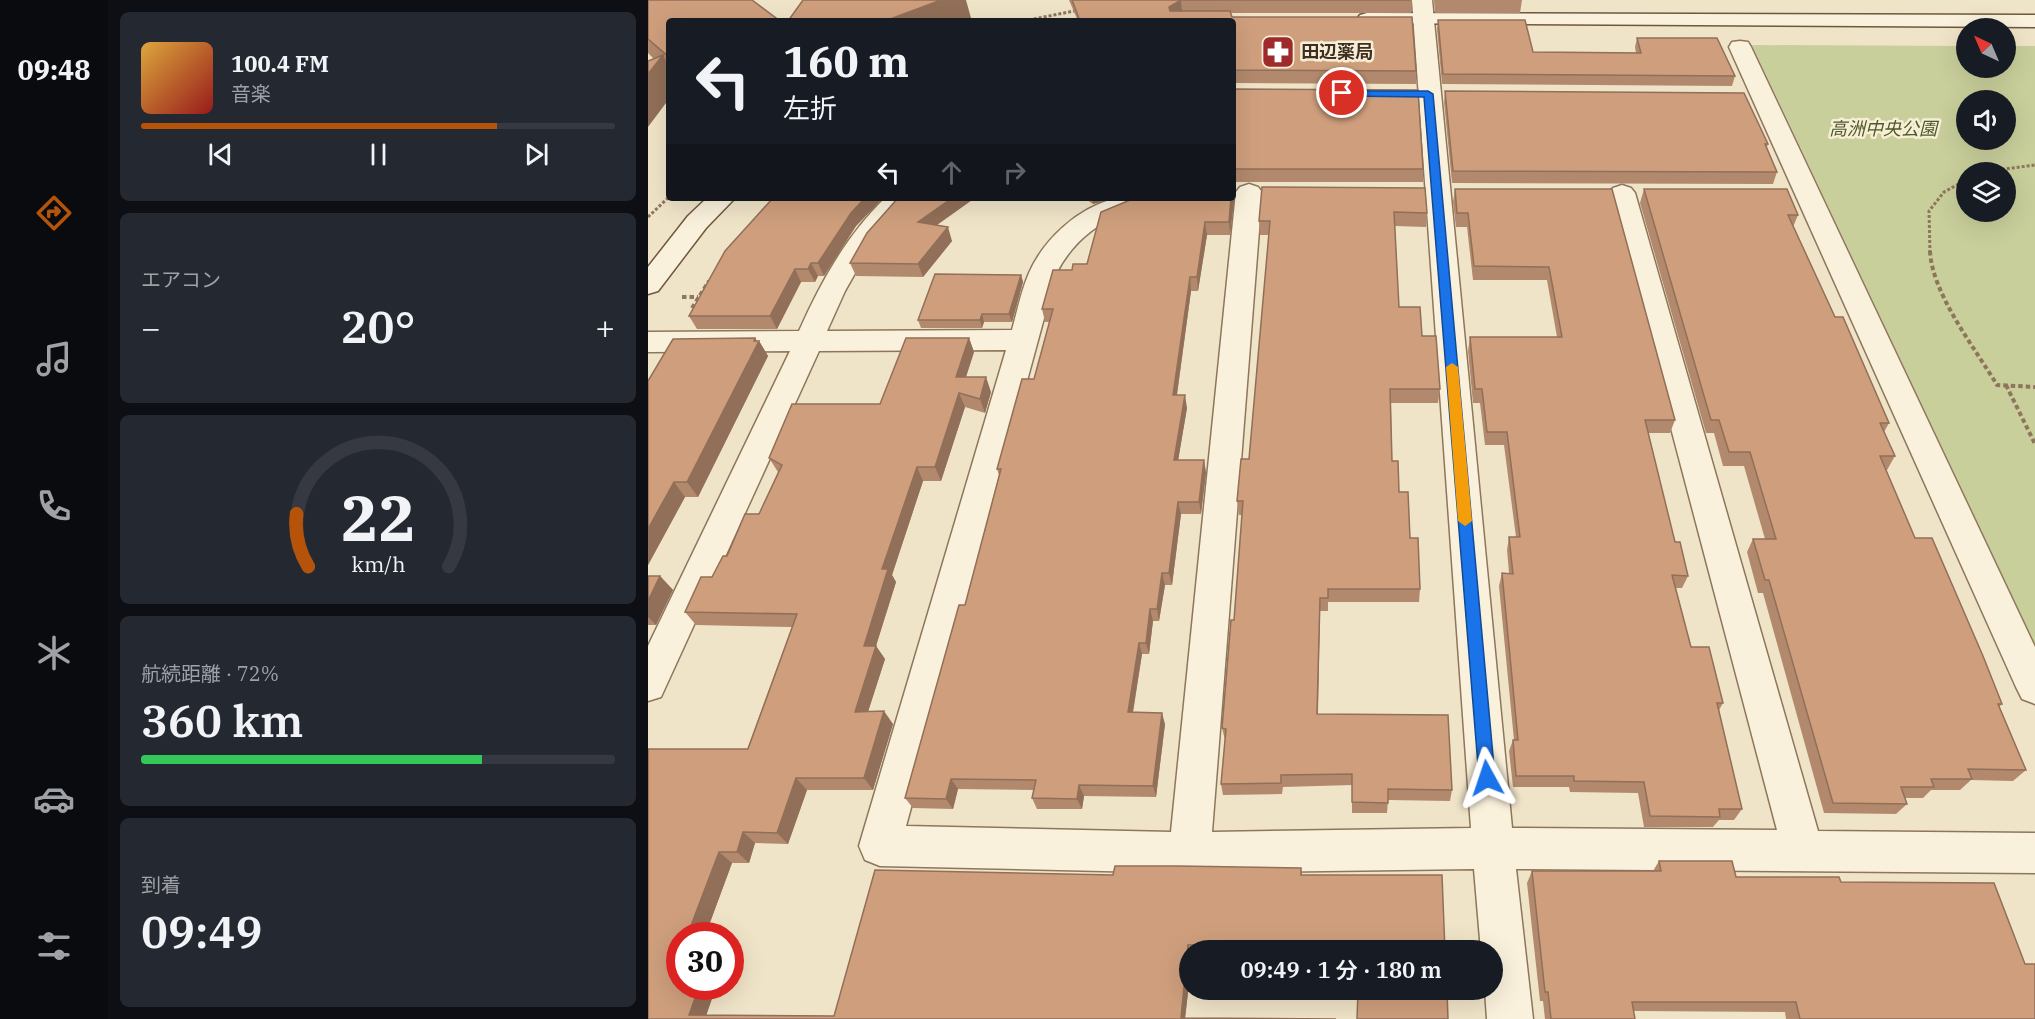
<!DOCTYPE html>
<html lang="ja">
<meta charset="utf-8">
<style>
body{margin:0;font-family:"IBM Plex Serif","Noto Sans JP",serif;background:#242831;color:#f1f3f6;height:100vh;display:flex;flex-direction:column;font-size:22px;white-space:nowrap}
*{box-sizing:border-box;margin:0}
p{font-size:20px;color:#9ea1a6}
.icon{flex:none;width:33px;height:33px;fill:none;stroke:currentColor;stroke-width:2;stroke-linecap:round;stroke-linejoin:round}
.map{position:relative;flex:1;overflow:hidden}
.details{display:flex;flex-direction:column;gap:12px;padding:12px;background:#0d0f14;width:540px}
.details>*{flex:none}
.hud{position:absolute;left:18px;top:18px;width:570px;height:183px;border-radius:6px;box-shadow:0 6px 24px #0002;background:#171b24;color:#f1f3f6;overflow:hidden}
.needle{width:39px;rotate:316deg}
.tools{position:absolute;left:1308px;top:18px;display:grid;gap:12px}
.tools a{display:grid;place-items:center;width:60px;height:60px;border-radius:50%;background:#171b24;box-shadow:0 6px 24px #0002;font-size:30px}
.speed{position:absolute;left:18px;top:922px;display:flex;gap:12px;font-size:30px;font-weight:700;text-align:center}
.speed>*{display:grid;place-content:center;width:78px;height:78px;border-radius:50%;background:#171b24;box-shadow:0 6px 24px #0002;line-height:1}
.speed .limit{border:9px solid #d22;background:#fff;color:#111}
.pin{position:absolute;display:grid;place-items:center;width:51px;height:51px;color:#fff;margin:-26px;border:3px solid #fff;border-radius:50%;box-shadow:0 2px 6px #0007}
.me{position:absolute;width:66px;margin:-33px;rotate:355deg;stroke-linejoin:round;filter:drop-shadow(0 0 4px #0008)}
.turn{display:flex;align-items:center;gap:21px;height:126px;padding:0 18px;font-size:27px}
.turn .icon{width:78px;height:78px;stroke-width:2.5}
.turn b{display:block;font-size:42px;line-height:51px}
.lanes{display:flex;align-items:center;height:57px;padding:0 18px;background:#0003;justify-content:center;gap:30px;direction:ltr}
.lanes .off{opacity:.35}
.big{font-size:45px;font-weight:600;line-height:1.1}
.details .widget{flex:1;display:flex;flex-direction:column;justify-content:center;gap:9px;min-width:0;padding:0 21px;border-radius:9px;background:#242831}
.details .dial{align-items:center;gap:0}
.dial svg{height:156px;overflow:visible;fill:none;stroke:#363941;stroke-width:7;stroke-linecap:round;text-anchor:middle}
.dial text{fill:#f1f3f6;stroke:none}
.song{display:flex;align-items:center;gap:18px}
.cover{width:72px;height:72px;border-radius:9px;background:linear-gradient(135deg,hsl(40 70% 55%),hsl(0 70% 35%))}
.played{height:6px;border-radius:3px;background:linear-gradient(90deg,#b45309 75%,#363941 75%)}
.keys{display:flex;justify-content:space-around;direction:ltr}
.heat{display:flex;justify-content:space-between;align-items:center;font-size:33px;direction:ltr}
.charge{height:9px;border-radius:4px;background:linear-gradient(90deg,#34c759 72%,#363941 0)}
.trip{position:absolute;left:531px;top:940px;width:324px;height:60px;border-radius:30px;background:#171b24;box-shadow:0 6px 24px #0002;font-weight:600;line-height:60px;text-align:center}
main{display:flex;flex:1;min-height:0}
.tab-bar{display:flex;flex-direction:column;width:108px;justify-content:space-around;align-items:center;background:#090b0e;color:#9ea1a6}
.tab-bar .icon{width:42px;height:42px}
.tab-bar .selected{color:#b45309}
.tab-bar b{font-size:27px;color:#f1f3f6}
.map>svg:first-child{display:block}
.green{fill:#c9cf9b;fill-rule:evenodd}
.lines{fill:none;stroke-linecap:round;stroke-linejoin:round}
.street-casing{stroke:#8d765c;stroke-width:3}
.secondary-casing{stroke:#6f573f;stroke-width:3}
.path-far1{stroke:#8d765c;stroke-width:3;stroke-dasharray:3 2;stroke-linecap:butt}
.path{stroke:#8d765c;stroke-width:4;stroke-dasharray:4.5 3;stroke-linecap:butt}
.street{fill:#faf1dc;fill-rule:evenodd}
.secondary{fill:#faf1dc;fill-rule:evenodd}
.wall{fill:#b2896c}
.shaded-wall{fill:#916f58}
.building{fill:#cf9f7d;stroke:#916f58;stroke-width:1.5}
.route{fill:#1a73e8;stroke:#114b97;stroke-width:1.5}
.slow{fill:#f59e0b}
.labels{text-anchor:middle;stroke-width:5;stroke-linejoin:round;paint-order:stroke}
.far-poi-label{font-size:18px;font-weight:bold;fill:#3d2e20;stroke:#f7eed8;text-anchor:start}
.far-park-label{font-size:18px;font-style:italic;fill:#4d5a26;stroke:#f7eed8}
</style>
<main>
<nav class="tab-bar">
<b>09:48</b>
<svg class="icon selected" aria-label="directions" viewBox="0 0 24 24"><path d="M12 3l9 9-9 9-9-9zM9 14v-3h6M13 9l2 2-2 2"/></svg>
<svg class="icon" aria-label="music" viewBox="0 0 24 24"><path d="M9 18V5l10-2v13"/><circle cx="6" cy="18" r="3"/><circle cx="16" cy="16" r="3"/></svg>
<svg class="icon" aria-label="phone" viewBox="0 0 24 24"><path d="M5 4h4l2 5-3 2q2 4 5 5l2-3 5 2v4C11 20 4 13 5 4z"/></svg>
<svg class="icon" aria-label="climate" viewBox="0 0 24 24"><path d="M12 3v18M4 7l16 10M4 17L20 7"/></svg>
<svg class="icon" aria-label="car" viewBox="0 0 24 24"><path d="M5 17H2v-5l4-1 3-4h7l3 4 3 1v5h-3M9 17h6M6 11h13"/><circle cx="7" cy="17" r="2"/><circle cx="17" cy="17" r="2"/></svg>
<svg class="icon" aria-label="filters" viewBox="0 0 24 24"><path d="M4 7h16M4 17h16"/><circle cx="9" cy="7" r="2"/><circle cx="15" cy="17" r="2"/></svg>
</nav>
<section class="details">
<div class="widget">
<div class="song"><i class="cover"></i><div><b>100.4 FM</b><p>音楽</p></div></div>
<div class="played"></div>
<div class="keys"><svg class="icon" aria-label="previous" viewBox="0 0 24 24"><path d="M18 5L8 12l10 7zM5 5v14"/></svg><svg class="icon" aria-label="pause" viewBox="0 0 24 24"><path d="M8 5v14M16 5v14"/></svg><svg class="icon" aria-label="next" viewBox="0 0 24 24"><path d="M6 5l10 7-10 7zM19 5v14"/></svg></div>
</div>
<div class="widget"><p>エアコン</p>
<div class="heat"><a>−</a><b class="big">20°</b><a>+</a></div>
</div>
<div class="widget dial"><svg viewBox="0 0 100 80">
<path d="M14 69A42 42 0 1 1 86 69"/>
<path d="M14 69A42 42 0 0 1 8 42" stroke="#b45309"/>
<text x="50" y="56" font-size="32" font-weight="700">22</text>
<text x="50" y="72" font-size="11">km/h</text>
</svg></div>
<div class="widget"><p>航続距離 · 72%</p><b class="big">360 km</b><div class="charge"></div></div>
<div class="widget"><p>到着</p><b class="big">09:49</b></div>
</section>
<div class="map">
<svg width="1387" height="1019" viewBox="0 0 1387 1019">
<rect width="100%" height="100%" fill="#f0e4c8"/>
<path class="green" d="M1104 45 1318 46V68H1358V46H1387V644ZM1318 100H1358V140H1318ZM1318 172H1358V212H1318Z"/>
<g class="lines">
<g class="street-casing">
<g id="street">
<path d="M764 0H784L864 828 1129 830 961 193 965 188 974 185 983 188 987 193 1170 831 1387 833V873L868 869 885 1019H839L837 990H844V951H833L826 869 542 873 232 866 217 860 211 846 358 350 171 351 13 697 0 701V646L142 351 0 352V332L151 331C173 282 198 236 237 198H264L223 245 197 291 179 331 364 330C369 312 373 291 381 273 396 239 429 209 465 199 477 195 494 198 507 198 500 208 484 209 473 214 444 226 422 246 408 274L258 826 523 832 588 192 592 187 601 184 610 187 614 192 564 832 823 828Z"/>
<path d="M1092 41 1100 42 1103 47 1387 647V704L1374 699 1368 687 1081 47 1084 42Z"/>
</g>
</g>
<g class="secondary-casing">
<g id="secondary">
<path d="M719 13 1387 15V27L712 23 709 19 712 15Z"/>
<path d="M59 198H87L58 228 10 291 0 294V267L40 216Z"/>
</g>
</g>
<g class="path-far1">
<path d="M376 21 431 10"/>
<path d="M1334 172 1387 165"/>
<path d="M0 217 21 197"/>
<path d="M1282 253 1281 211 1296 192 1318 180"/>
</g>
<g class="path">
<path d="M1282 251C1284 294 1327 348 1349 385L1387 387"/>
<path d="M34 297H50"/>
<path d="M44 308 61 281"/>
<path d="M1358 385 1387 444"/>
</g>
<use href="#street" class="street"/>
<use href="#secondary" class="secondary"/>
</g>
<g class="wall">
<path d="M0 0 21 21V99L6 59 0 53Z"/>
<path d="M421 0H764L763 13H582L584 17 768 71V84L585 83V21H430Z"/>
<path d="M786 0H874L872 13H787Z"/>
<path d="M790 20 885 52 988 53 987 47 989 38 1087 76 1084 86 794 84 789 29Z"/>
<path d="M585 89 775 169V182H585Z"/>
<path d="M797 91 1120 144 1119 147 1129 172 1125 184 804 183 796 102Z"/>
<path d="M614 187 779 213 778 227 747 226 751 307 774 336 792 389 790 403H743L744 461 772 589 771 602H680V611H672L670 714 804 790 802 801 740 800 739 813H704V785L635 787 634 794 575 795 573 784 577 740 574 728 586 620 594 515H591L589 501 601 459 621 235H612L611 221Z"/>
<path d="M807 189H964L1027 420 1022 433H1000L1027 542 1040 576 1034 588H1028L1043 647 1075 703 1071 710 1094 809 1086 820H1071L1065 827H996L990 793 922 792 921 787H865L861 751 865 740H866L851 586 854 573H861L859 550 861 537H868L856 445H837L832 403H825L820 351 822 337H909L899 280H825L819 227H808L805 202Z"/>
<path d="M996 189 1150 215 1145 227 1187 317 1241 423 1236 432 1247 456 1239 470H1238L1267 538 1354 704 1351 707 1378 770 1365 781 1323 780 1312 790H1283L1275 798H1257L1259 804 1248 814 1176 813 1115 593H1110L1099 552 1105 539H1117L1096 466H1075L1066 433H1058L992 203Z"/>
<path d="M585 195 586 201 582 235H559L550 291H543L529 395 539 408 530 460H556L558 473 553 514H533L524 585H517L511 621H505L501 654H494L485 713 517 724 508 797 436 796 434 809H389L384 798 386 790 310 789 305 809 265 808 257 798 317 605 351 475 349 469 386 379 402 322H397L394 309 424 270 585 198Z"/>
<path d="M125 198H235L208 226 176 276H170L167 282H153L129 329H49L41 316Z"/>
<path d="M436 198H465L445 204Z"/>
<path d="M288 225 304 241 275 277 208 276 202 263Z"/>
<path d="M373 275 375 282 364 322H336L334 328H273L270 320Z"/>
<path d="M107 338 109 341H111L120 356 50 497H37L0 565V381Z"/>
<path d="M321 338 326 352 318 377 343 392 337 413 317 407 293 481H275L244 575 248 582 228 646 237 659 220 712 245 724 225 790H159L140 844 107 843 101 863H84L57 936H32V987H68L58 1015 186 1016 465 875 653 868 654 875 797 951H542V975L537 1018 0 1019 144 627 48 625 37 612 111 514 130 472 121 458 232 404Z"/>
<path d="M0 576H12L25 590 8 625H0Z"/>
<path d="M1011 861 1088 877 1193 882 1387 1019H1138L1137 1012 985 1011 987 1019H897L895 1001H892L879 883 884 871H1005Z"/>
</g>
<g class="shaded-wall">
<path d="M293 0H318L323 18 314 21H237Z"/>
<path d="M533 0 534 13 522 20 521 7Z"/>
<path d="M15 55 21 67V99L0 127V74Z"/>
<path d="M585 195 586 201 582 235 581 222 583 198H585Z"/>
<path d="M217 198H235L208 226 176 276 170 263 203 213Z"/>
<path d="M304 198H327L275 235 270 222Z"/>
<path d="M444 198H465L445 204Z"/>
<path d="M557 222 559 235 550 291 549 277Z"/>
<path d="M300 227 304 241 275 277 270 264Z"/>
<path d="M163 263 170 276 167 282 160 269Z"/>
<path d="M147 269 153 282 129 329 122 316Z"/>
<path d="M373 275 375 282 364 322 361 314Z"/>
<path d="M542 277 543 291 527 408 525 395Z"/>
<path d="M334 314 336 322 334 328 332 320Z"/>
<path d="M107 338 110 343 111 341 120 356 50 497 39 482Z"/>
<path d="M321 338 326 352 313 392 308 377Z"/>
<path d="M338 377 343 392 337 413 332 399Z"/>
<path d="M311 393 317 407 293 481 287 467Z"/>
<path d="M537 395 539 408 528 473 526 460Z"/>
<path d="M556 460 558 473 553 514 551 502Z"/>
<path d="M269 467 275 481 244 575 248 582 226 652 228 646 237 659 216 724 207 712 216 646 234 569Z"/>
<path d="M26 482 37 497 0 565V529Z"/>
<path d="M530 502 533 514 524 585 521 573Z"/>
<path d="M514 573 517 585 511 621 509 609Z"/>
<path d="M12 576 25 590 8 625 0 617V601Z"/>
<path d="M672 598V611L669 725V714Z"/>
<path d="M502 609 505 621 501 654 498 643Z"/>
<path d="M491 643 494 654 483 723 480 712Z"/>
<path d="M236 711 245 724 225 790 216 778Z"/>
<path d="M514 713 517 724 508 797 505 786Z"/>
<path d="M148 778 159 790 140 844 129 833Z"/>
<path d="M303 779 310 789 305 809 298 799Z"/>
<path d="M431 785 436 796 434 809 429 799Z"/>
<path d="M95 832 107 843 101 863 89 852Z"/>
<path d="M71 852 84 863 57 936H39Z"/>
<path d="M540 945 543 951H542V975L537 1019H533Z"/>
<path d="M51 987H68L57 1019 41 1015Z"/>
</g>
<g class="building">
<path d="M0 0H104L132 21H21V57L0 39Z"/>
<path d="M155 0H293L237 21H140Z"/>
<path d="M424 0H763H533L521 7 522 11H582L584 17H764L768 71 585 70V21H432Z"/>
<path d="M790 20H877L885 52 993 53 989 38H1069L1087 76 795 74Z"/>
<path d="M15 55 0 74V61Z"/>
<path d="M585 89 770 90 775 169H585Z"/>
<path d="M797 91 1096 93 1120 144H1117L1129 172 805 171Z"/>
<path d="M614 187 777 188 779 213 746 212 751 307H772L774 336H788L792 389H742L744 461H750L751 492H760L762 538H770L772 589H680V598H672L669 714 800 715 804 790 740 789V803L704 802V774L633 775V783L573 784 578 729 574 728 583 620H586L595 501H589L593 459H601L622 221H611Z"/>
<path d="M807 189H964L1027 420H997L1027 542H1032L1040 576 1024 575 1043 647H1061L1075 703H1069L1094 809H1071L1072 817 1002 816 996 782 926 781V776H868L865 740H870L854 573 865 574 861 537H872L859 432H839L834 389H827L822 337H914L901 267 826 266 820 213H809Z"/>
<path d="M996 189H1139L1150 215H1140L1187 317H1195L1241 423H1232L1247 456H1232L1267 538H1284L1335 656 1354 704H1350L1378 770 1320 769 1324 779H1283L1286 787H1253L1259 804 1185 803 1121 580H1117L1105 539H1128L1102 452H1081L1071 420H1063Z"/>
<path d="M125 198H217L203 213 170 263H163L160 269H147L122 316H41L77 251Z"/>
<path d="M250 198H304L270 222 300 227 270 264 202 263 219 233Z"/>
<path d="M487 198H583L581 222H557L549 277H542L525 395H537L526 460H556L551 502H530L521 573H514L509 609H502L498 643H491L480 712 514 713 505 786 431 785 429 799 384 798 388 780 303 779 298 799 257 798 311 605H317L353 469H349L374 379H386L405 309H394L405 270H424L425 264H439L453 212Z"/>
<path d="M287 274 373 275 361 314H334L332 320H270Z"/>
<path d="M107 338 106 341H111L39 482H26L0 529V381L25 339Z"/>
<path d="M258 338H321L308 377H338L332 399 311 393 287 467H269L234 569H240L216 646H228L207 712 236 711 216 778H148L129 833 95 832 89 852H71L39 936H32V957L29 963H32V987H51L41 1015 186 1016 227 870 465 875 467 866H530L653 868V875H794L797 951H711V945H540L533 1018 688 1019H0V749H100L149 614 37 612 53 577H64L75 556H79L97 514H111L134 465 121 458 144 404H232Z"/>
<path d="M0 576H12L0 601Z"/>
<path d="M1011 861H1084L1088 877H1191L1193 882 1346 883 1377 964H1387V1019H1152L1148 1002H984L987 1019H903L900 992H897L884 871H1013Z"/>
<path d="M710 990H799L800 1019H709Z"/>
</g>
<path class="route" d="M690 91H780L785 94 847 778 845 783 839 785 833 783 831 778 776 97 694 96 690 95Z"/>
<path class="slow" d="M804 363 810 367 824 521 817 526 810 521 798 367Z"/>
<defs>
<g id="pharmacy-square" transform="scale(1.725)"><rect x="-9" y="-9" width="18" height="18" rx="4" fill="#9e2a2b" stroke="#f7eed8"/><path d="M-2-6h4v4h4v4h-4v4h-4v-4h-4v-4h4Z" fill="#fff"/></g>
</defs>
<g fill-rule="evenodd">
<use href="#pharmacy-square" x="630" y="52"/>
</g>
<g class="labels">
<g class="far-poi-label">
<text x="653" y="58">田辺薬局</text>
</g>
<g class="far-park-label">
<text x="1235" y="135">高洲中央公園</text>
</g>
</g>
</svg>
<div class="tools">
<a><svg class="needle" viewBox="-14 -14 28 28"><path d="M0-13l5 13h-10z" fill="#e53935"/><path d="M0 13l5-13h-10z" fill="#9ea1a6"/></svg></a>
<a><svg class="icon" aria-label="sound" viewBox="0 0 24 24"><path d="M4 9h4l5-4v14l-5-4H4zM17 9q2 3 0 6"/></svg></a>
<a><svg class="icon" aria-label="layers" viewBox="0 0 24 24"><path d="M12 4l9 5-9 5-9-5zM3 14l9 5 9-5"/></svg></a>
</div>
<div class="speed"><div class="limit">30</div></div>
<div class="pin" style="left:694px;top:93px;background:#d93025"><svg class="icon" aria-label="arrive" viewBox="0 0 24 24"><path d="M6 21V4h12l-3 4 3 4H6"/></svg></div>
<svg class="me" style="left:839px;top:778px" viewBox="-20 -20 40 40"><path d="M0-17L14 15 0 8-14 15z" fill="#1a73e8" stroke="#fff" stroke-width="4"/></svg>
<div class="trip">09:49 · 1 分 · 180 m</div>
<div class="hud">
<div class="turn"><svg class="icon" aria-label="left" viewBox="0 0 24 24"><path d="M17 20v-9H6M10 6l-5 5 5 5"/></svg><div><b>160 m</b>左折</div></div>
<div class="lanes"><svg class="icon" aria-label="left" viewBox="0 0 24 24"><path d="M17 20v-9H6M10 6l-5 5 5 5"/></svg><svg class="icon off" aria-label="ahead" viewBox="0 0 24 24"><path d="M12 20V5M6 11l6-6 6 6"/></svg><svg class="icon off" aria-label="right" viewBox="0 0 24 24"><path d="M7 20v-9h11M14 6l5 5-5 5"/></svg></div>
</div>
</div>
</main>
